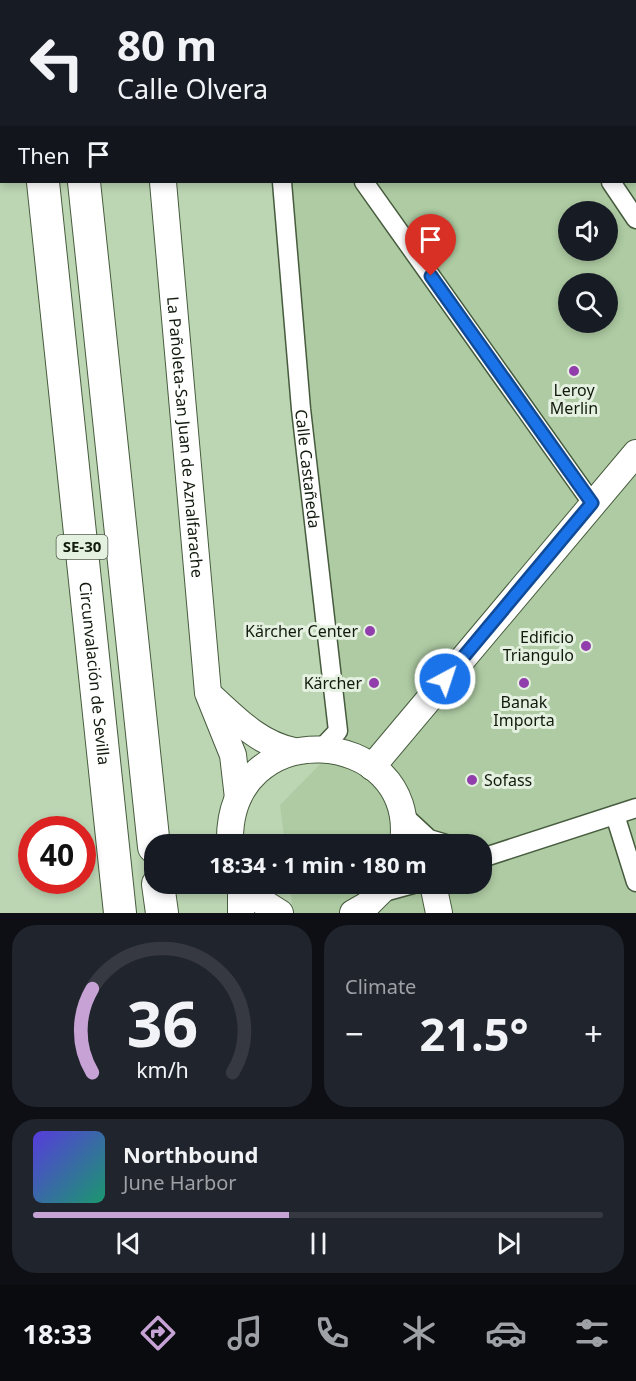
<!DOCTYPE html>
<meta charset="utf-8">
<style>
body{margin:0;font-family:"Noto Sans",sans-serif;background:#20242c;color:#f1f3f6;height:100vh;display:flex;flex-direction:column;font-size:22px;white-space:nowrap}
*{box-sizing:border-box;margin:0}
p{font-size:20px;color:#9ea1a6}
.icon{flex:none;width:33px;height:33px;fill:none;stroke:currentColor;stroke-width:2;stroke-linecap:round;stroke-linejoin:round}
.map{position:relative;height:913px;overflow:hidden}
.panel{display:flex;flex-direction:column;gap:12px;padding:12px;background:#0d0f14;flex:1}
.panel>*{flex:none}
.banner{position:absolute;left:0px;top:0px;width:636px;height:183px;box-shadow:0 3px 9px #0003;background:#171b24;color:#f1f3f6;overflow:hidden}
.tools{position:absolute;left:558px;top:201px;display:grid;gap:12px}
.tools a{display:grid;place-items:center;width:60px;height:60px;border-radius:50%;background:#171b24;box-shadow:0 3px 9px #0003;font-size:30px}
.speed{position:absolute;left:18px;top:816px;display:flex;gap:12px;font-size:30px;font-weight:700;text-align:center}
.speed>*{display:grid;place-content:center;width:78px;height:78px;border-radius:50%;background:#171b24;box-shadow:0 3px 9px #0003;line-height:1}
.speed .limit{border:9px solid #d22;background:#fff;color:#111}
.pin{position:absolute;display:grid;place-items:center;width:51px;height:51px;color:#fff;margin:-62px -26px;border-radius:50% 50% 50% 0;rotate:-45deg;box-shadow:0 0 6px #0007}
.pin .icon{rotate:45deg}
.me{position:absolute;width:66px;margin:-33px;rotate:40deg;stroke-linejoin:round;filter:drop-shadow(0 0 4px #0008)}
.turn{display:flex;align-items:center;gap:21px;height:126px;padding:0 18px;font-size:27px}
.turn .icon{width:78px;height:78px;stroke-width:2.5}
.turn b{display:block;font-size:42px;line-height:51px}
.then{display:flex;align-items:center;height:57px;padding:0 18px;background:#0003;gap:12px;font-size:22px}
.big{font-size:45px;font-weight:700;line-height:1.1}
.panel .widget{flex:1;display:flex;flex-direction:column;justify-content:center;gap:9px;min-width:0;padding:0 21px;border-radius:24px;background:#20242c}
.panel .dial{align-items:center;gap:0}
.dial svg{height:156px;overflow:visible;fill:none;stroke:#363941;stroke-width:7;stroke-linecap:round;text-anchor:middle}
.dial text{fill:#f1f3f6;stroke:none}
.song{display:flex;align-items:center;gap:18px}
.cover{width:72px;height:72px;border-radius:9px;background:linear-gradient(135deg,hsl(250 70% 55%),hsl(160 70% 35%))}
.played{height:6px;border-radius:3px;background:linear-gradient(90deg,#c6a2d5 45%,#363941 45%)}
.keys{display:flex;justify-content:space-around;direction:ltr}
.heat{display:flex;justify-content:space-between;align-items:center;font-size:33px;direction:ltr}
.panel .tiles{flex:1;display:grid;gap:12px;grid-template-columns:1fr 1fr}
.widget:last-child{grid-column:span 2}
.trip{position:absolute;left:144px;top:834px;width:348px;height:60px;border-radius:24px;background:#171b24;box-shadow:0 3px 9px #0003;font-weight:700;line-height:60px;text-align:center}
.menu{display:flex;height:96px;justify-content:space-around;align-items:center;background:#090b0e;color:#9ea1a6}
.menu .icon{width:42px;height:42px}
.menu .selected{color:#c6a2d5}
.menu b{font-size:27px;color:#f1f3f6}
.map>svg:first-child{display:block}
.built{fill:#aecba3;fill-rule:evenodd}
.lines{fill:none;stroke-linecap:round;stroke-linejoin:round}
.street-casing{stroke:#475c3e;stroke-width:21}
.secondary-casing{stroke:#475c3e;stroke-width:28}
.highway-casing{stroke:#475c3e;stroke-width:34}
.street{stroke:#fff;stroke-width:18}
.secondary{stroke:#fff;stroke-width:26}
.highway{stroke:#fff;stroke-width:32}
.route-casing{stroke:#114b97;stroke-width:15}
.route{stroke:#1a73e8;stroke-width:10}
.poi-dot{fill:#913eac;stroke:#e5f1e0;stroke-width:2}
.labels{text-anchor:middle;stroke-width:6;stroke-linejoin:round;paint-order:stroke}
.shield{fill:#e5f1e0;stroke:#515a4c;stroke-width:1.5}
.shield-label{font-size:15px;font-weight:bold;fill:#111a0d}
.poi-label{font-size:16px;fill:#111a0d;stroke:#e5f1e0;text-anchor:end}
.street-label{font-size:16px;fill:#111a0d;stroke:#e5f1e0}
</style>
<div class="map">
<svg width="636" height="913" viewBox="0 0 636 913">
<rect width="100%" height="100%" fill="#bcd5b3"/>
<path class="built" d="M250 0H636V913H293L290 884H482V844H285L280 805 349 735 274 182H634V2ZM568 212H608V250H568ZM568 284H608V322H568Z"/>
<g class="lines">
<g class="street-casing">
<g id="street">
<path d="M265 0V2"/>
<path d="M486 0 487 2"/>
<path d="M461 2 463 0"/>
<path id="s1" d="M282 182 301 409 338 731 322 748"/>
<path d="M364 182 592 503"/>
<path d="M611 182 636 219"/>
<path d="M401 813 429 839 446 844"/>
<path d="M615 815 636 882"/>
<path d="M482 858 636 808"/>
<path d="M380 893 413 884"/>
</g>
</g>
<g class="secondary-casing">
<g id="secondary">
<path id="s2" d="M163 182 208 693 233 755 238 798"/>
<path d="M213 698C238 721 260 744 294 751"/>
<path d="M372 767 636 453"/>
<path d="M230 844C226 711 419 725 403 844"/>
<path d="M241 884V913"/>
<path d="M245 884 261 901 280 913"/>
<path d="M433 884 439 913"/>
<path d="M353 913 367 905 388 884"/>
</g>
</g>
<g class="highway-casing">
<g id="highway">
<path d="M3 0 4 2"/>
<path d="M67 0V2"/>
<path d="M140 0V2"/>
<path id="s3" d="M43 182 120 913"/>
<path d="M84 182 154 847"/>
<path d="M158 884 162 913"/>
</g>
</g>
<use href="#street" class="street"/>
<use href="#secondary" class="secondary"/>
<use href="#highway" class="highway"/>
</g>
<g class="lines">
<g class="route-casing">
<path id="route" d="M431 276 592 503 445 679"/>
</g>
<use href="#route" class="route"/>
</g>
<g class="poi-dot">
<circle cx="574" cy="371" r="6"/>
<circle cx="370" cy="631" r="6"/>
<circle cx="586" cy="646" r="6"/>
<circle cx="374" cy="683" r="6"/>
<circle cx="524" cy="683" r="6"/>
<circle cx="472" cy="780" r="6"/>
</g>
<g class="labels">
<rect class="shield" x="56.5" y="535" width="51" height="24" rx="4.5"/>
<g class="shield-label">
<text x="82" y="552">SE-30</text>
</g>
<g class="poi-label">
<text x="574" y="396" text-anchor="middle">Leroy<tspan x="574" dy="18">Merlin</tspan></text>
<text x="358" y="637">Kärcher Center</text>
<text x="574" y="643">Edificio<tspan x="574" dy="18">Triangulo</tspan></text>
<text x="362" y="689">Kärcher</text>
<text x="524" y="708" text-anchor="middle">Banak<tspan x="524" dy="18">Importa</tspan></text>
<text x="484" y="786" text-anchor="start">Sofass</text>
</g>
<g class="street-label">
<text dy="6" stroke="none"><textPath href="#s2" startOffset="256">La Pañoleta-San Juan de Aznalfarache</textPath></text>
<text dy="6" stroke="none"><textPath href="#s1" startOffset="288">Calle Castañeda</textPath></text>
<text dy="6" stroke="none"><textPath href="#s3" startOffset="494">Circunvalación de Sevilla</textPath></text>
</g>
</g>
</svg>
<div class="tools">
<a><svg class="icon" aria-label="sound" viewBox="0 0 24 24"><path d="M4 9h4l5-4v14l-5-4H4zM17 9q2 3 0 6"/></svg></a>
<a><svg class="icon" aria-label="search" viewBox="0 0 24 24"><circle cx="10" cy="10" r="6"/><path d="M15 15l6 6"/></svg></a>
</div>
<div class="speed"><div class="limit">40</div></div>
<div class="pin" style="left:431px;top:276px;background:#d93025"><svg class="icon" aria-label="arrive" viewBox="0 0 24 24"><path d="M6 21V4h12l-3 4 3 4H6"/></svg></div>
<svg class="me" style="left:445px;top:679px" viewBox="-20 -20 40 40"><circle r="17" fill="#1a73e8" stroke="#fff" stroke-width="3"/><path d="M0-11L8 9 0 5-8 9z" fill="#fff"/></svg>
<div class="trip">18:34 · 1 min · 180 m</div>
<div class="banner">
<div class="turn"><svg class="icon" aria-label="left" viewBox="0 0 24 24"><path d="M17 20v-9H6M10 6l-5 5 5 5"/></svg><div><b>80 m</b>Calle Olvera</div></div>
<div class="then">Then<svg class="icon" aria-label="arrive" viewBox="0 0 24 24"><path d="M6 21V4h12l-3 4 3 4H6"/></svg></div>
</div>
</div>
<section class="panel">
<div class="tiles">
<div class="widget dial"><svg viewBox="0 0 100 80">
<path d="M14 69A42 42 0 1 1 86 69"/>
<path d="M14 69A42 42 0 0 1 14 26" stroke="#c6a2d5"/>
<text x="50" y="56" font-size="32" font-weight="700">36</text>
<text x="50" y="72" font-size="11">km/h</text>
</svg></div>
<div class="widget"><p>Climate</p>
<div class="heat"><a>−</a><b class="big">21.5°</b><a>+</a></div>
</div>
<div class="widget">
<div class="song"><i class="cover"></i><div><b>Northbound</b><p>June Harbor</p></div></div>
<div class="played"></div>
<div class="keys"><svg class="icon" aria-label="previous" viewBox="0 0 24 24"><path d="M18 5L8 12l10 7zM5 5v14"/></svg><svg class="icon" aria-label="pause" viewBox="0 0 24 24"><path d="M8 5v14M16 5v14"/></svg><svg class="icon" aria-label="next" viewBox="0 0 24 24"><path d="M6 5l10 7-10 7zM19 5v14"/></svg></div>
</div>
</div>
</section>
<nav class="menu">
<b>18:33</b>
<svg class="icon selected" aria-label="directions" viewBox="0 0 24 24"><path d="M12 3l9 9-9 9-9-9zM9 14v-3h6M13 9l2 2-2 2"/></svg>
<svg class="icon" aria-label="music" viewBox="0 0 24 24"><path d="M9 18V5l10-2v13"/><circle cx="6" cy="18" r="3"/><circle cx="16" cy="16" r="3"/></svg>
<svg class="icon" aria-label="phone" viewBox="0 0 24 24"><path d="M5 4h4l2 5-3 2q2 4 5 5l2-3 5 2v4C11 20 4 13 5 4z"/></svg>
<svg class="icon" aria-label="climate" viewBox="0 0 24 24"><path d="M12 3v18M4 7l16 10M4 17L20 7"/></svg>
<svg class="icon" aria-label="car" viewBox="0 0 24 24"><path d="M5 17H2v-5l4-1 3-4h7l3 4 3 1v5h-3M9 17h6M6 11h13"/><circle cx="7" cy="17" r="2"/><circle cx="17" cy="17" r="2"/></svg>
<svg class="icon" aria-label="filters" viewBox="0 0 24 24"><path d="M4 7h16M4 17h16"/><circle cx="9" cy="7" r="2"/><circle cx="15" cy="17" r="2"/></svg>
</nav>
